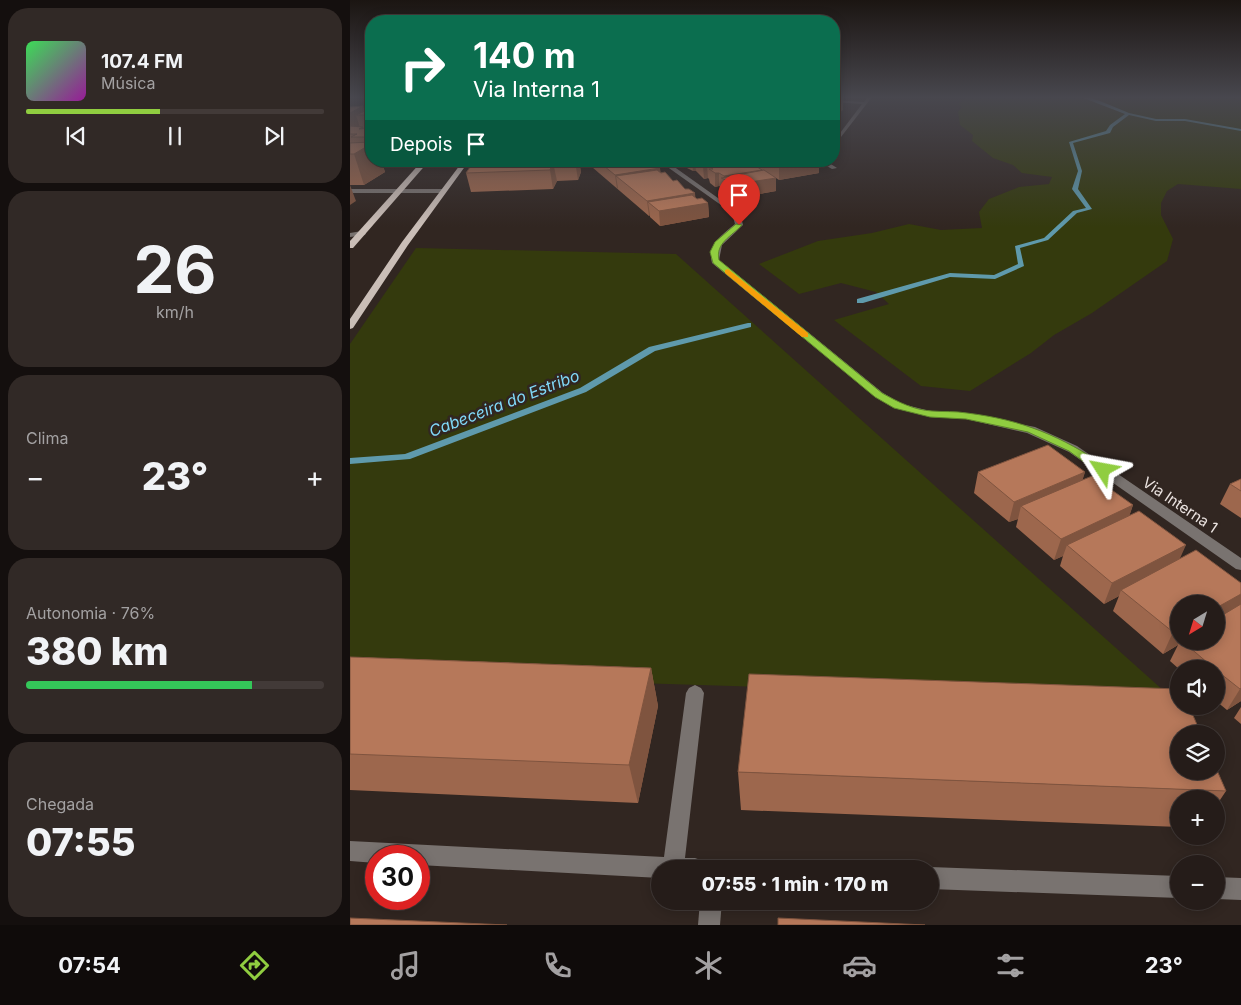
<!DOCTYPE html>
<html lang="pt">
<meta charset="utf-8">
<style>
body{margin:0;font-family:Inter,sans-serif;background:#312926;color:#f1f3f6;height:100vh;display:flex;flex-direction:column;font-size:19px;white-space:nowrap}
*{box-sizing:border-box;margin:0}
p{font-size:16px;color:#a3a1a2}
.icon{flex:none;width:28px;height:28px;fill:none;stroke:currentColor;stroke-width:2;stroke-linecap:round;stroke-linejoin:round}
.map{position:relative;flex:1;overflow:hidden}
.side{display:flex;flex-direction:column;gap:8px;padding:8px;background:#140f0e;width:350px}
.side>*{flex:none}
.hud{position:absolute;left:15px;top:15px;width:475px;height:152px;border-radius:20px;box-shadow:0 2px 12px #0003,0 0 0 1px #423a38;background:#0b6e4f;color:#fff;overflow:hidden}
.needle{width:32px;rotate:218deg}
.controls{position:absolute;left:820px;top:595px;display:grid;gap:10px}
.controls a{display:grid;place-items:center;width:55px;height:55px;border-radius:50%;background:#251c19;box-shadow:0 2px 12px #0003,0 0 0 1px #423a38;font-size:25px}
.speed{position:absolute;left:15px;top:845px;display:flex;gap:10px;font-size:25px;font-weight:700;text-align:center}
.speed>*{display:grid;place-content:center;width:65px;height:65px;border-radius:50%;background:#251c19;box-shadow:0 2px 12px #0003,0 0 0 1px #423a38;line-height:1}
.speed .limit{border:8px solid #d22;background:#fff;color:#111}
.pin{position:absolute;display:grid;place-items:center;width:42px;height:42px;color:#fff;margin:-51px -21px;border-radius:50% 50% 50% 0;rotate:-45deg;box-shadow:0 0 5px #0007}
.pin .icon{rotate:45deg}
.me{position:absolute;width:55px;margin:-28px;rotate:304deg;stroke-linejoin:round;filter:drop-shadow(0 0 4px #0008)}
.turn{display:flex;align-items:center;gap:18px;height:105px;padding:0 25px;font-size:22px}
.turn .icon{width:65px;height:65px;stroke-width:2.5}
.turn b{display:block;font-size:35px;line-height:42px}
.then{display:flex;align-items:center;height:48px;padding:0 25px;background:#0003;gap:10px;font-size:19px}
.big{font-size:38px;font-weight:800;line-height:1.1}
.side .tile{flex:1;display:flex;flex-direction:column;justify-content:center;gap:8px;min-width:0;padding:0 18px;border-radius:20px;background:#312926}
.side .dial{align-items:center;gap:0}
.dial b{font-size:65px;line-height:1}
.song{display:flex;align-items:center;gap:15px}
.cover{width:60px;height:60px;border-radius:8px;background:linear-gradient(135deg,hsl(130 70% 55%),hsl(300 70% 35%))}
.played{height:5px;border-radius:2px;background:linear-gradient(90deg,#90cd40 45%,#423a38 45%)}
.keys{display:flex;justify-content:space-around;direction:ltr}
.heat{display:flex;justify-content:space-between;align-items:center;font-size:28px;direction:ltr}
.charge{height:8px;border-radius:4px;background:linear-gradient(90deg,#34c759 76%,#423a38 0)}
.trip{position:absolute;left:301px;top:860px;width:288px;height:50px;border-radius:25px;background:#251c19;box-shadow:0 2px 12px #0003,0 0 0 1px #423a38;font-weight:800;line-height:50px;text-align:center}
.menu{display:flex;height:80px;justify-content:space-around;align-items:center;background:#0f0b0a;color:#a3a1a2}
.menu .icon{width:35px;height:35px}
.menu .current{color:#90cd40}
.menu b{font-size:22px;color:#f1f3f6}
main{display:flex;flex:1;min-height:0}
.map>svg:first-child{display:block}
.green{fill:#343a0d}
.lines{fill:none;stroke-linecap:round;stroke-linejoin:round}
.stream{fill:#5f9aac;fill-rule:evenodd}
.minor{fill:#797370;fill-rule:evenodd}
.major{fill:#cabeb7;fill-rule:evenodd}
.wall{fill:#9d674d;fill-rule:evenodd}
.shaded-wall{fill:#7f543f}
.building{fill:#b6785a;stroke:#7f543f}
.route{fill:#90cd40;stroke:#5e852a}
.slow{fill:#f59e0b}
.labels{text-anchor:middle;stroke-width:5;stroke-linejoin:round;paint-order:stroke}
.street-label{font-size:15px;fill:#ebe3e0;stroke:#312621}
.water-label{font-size:16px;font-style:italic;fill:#80d8f7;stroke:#312621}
</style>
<main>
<section class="side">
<div class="tile">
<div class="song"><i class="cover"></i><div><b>107.4 FM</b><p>Música</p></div></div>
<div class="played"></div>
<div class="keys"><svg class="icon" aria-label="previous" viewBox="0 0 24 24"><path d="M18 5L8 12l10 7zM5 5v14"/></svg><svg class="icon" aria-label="pause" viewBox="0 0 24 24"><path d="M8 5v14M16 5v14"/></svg><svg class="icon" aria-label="next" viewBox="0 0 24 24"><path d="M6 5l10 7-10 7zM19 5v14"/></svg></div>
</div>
<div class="tile dial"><b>26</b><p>km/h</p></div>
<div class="tile"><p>Clima</p>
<div class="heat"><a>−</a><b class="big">23°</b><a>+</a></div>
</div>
<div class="tile"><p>Autonomia · 76%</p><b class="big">380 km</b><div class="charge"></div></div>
<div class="tile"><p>Chegada</p><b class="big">07:55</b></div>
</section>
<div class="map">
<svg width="891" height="925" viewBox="0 0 891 925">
<rect width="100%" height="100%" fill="#312621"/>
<g class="green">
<path d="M617 97H891V189L828 184 817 191 811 203V215L823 239 817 261 742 313 704 335 681 353 620 391 571 386 484 320 539 304 526 292 491 283 449 294 409 264 468 241 522 233 559 224 591 230 632 228 629 212 639 199 669 187 699 184 702 177 672 173 663 165 643 158 622 141 623 135 610 125 608 112 612 107 608 104Z"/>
<path d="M66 248 326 254 824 700 0 674V344Z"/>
</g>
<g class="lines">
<g class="stream">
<path d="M731 97H737L750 101 779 113 806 119H835L891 129V131L835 121H806L779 115 763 127 760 133 723 143 732 171 728 189 742 209 727 213 698 240 670 248 674 266 645 279 600 277 513 303H507V299L600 273 644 275 668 264 665 246 694 238 723 211 736 208 722 189 728 171 719 142 756 131 760 125 775 114Z"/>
<path d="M398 323H401V327L305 351 236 392 60 459 0 464V458L55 454 230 388 299 347Z"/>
</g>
<g class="minor">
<path d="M518 97H522L484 146V141L512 104 484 102V100L514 102Z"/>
<path d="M309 161H316L382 208 391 217 393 225 372 245 369 260 533 393 552 404 580 411 616 413 685 427 727 446 891 558V570L886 569 719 452 677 433 616 419 580 417 544 408 525 397 362 263C357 245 373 234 385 224L383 217 378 210Z"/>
<path d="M468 161H476L487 168 482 169Z"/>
<path d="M0 189H92L95 191 92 193H0Z"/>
<path d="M12 231 16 233 15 235 0 237V233Z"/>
<path d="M345 685 351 688 354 693 335 858H345L353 861 356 869H310V878L69 865V856H26V863L0 861V841L314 857 336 693 339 688Z"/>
<path d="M580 867 829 876V898L580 889V869H576Z"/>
<path d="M866 877 891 878V900L866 899Z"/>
<path d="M350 901H372L370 925H348Z"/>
</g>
<g class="major">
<path d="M72 161H79L3 248H0V241Z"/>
<path d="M113 161H119L58 245 3 328 0 329V319L52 242Z"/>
</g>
</g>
<g class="wall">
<path d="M0 107 15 111 21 108V161L33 166 35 172 14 185H0Z"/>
<path d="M124 161H229L231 172 228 180 207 181 203 189 121 192 116 173Z"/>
<path d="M235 161H300V164L347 199 358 203 359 217 310 226 300 217V215L299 216Z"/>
<path d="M330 161H469V173L429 180 426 178V191L387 198 372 191V187L369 186 365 187 360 183 359 179 358 178 354 179 346 171H343L337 168V163L333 164Z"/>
<path d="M628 472H735L732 480 783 505 779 516 829 559 891 583V701L877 710 866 701V669H829L820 661 828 645 813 654 763 611 769 596 754 604 710 566 713 556 704 560 666 527 668 519 659 522 624 493ZM866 604V641H829Z"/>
<path d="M891 479V518L870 504 880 484Z"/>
<path d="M0 657 301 668 308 706 288 803 0 790Z"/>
<path d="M891 707V724L884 718Z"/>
<path d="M388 772 876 791 866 806V799H829V827L391 810Z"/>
</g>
<g class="shaded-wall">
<path d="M492 97V100L493 99V110L489 113V115L484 119V120V108L486 104Z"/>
<path d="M13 106 16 115H6L10 128 13 127 17 138 0 132V113Z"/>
<path d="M21 144V161H40L33 166 35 172 14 185 4 154Z"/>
<path d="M225 161H229L231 172 228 180Z"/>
<path d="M300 161 301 170 310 168 312 181 266 176 268 188 267 189 265 175 296 162Z"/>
<path d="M332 161H336L337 163 333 164Z"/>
<path d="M342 161H345L346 171H343Z"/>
<path d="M463 161H469V173L429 180V167Z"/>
<path d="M203 162 207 181 203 189 200 170Z"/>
<path d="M400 162V172L412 170 413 180 426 178V191L387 198V184L374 179 375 167Z"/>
<path d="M357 165 358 178 354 179 353 166Z"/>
<path d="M365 173H369V186L365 187Z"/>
<path d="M0 185 6 201 0 205Z"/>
<path d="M345 193 346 205 358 203 359 217 310 226 309 211 298 202 300 215 299 216 297 201Z"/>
<path d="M735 472 729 492 671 506 668 519 659 522 664 502Z"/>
<path d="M783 505 776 526 717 545 713 556 704 560 711 539Z"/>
<path d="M836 545 827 565 771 590 769 596 754 604 762 583Z"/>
<path d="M891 594V604L866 622V608Z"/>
<path d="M829 629V641H830L828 645 813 654 823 632Z"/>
<path d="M301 668 308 706 288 803 279 765Z"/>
<path d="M891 688V701L877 710 890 689Z"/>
</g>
<g class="building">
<path d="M484 97H492L490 99H493L486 104H489L487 107 484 108Z"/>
<path d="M13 106 0 113V107Z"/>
<path d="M21 108V115H6Z"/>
<path d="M0 126 13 127 9 129 21 128V137H1L7 134H0Z"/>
<path d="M21 142V144L4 154H0V143Z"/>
<path d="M124 161H225L203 162 200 170 116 173Z"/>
<path d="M248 161H298L296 162 301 165H305L310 168 265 175Z"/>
<path d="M349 161H398L400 162 375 167 401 163 412 170 374 176 369 173H365L359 169H363L357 165 353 166Z"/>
<path d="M419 161H463L429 167Z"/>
<path d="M307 170 311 173 315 172 323 181 327 180 335 189H339L345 193 297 201 266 176Z"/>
<path d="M414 170 426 178 387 184 371 178Z"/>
<path d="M342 195 347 199 352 198 358 203 309 211 298 202Z"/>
<path d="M698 445 735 472 664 502 628 472Z"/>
<path d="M742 476 783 505 711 539 671 506Z"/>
<path d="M891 479V491L880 484Z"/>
<path d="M789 511 836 545 762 583 717 545Z"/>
<path d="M846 550 891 583V594L866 608V604H829V629L823 632 771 590Z"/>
<path d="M891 604V688L890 689 866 670V669H865L832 641H866V619Z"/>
<path d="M0 657 301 668 279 765 0 754Z"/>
<path d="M399 674 829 689V706H839L851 734H829V771H866V768L876 791 388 772Z"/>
<path d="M0 918 157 925H0Z"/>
<path d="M428 918 575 925H428Z"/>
</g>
<linearGradient id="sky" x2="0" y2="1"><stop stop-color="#1b1512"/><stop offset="0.43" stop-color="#48474e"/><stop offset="1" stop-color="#48474e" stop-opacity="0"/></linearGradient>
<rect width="891" height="227" fill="url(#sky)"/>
<path class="route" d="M386 224 392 225C382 236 365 243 369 260L532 393C548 402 564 410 582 411 594 412 605 411 617 413 673 420 711 436 757 467L759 470 757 473H749L719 451 678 432 616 419 580 417 544 408 525 397 363 263 360 252 365 242Z"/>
<path class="slow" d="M378 269 458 333V337H452L375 273V270Z"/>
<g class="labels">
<g class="street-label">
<text transform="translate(830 505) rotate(34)" y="5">Via Interna 1</text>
</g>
<g class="water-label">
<text transform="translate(154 403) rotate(-21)" y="6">Cabeceira do Estribo</text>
</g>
</g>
</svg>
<div class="controls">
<a><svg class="needle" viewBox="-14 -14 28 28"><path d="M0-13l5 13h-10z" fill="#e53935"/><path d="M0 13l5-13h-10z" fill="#a3a1a2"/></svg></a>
<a><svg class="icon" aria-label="sound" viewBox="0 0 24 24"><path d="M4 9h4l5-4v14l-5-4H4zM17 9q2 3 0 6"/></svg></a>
<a><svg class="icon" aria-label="layers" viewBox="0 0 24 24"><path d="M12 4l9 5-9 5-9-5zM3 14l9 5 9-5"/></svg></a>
<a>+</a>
<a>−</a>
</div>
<div class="speed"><div class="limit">30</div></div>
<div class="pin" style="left:389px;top:225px;background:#d93025"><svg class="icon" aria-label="arrive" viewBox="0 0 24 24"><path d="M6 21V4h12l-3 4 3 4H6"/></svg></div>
<svg class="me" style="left:753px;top:470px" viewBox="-20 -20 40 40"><path d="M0-17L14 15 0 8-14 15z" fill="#90cd40" stroke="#fff" stroke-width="4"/></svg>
<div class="trip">07:55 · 1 min · 170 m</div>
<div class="hud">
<div class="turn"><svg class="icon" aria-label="right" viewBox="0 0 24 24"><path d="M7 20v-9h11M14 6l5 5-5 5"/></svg><div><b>140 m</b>Via Interna 1</div></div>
<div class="then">Depois<svg class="icon" aria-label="arrive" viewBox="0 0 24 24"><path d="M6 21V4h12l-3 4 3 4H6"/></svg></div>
</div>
</div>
</main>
<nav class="menu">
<b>07:54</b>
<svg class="icon current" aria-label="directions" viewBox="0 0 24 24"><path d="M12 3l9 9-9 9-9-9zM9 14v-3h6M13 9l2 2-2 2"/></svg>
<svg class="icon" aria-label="music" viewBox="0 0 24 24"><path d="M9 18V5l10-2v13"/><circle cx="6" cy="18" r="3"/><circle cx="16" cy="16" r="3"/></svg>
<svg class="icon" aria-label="phone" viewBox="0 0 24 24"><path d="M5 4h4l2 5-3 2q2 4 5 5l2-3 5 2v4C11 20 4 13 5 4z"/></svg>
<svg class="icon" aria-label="climate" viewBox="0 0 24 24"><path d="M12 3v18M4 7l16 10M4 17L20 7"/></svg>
<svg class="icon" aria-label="car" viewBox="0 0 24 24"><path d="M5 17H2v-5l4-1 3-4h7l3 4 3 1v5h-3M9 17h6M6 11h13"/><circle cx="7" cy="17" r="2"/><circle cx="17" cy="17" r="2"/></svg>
<svg class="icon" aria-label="filters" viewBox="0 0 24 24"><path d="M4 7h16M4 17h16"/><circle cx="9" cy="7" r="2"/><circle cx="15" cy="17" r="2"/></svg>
<b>23°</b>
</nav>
